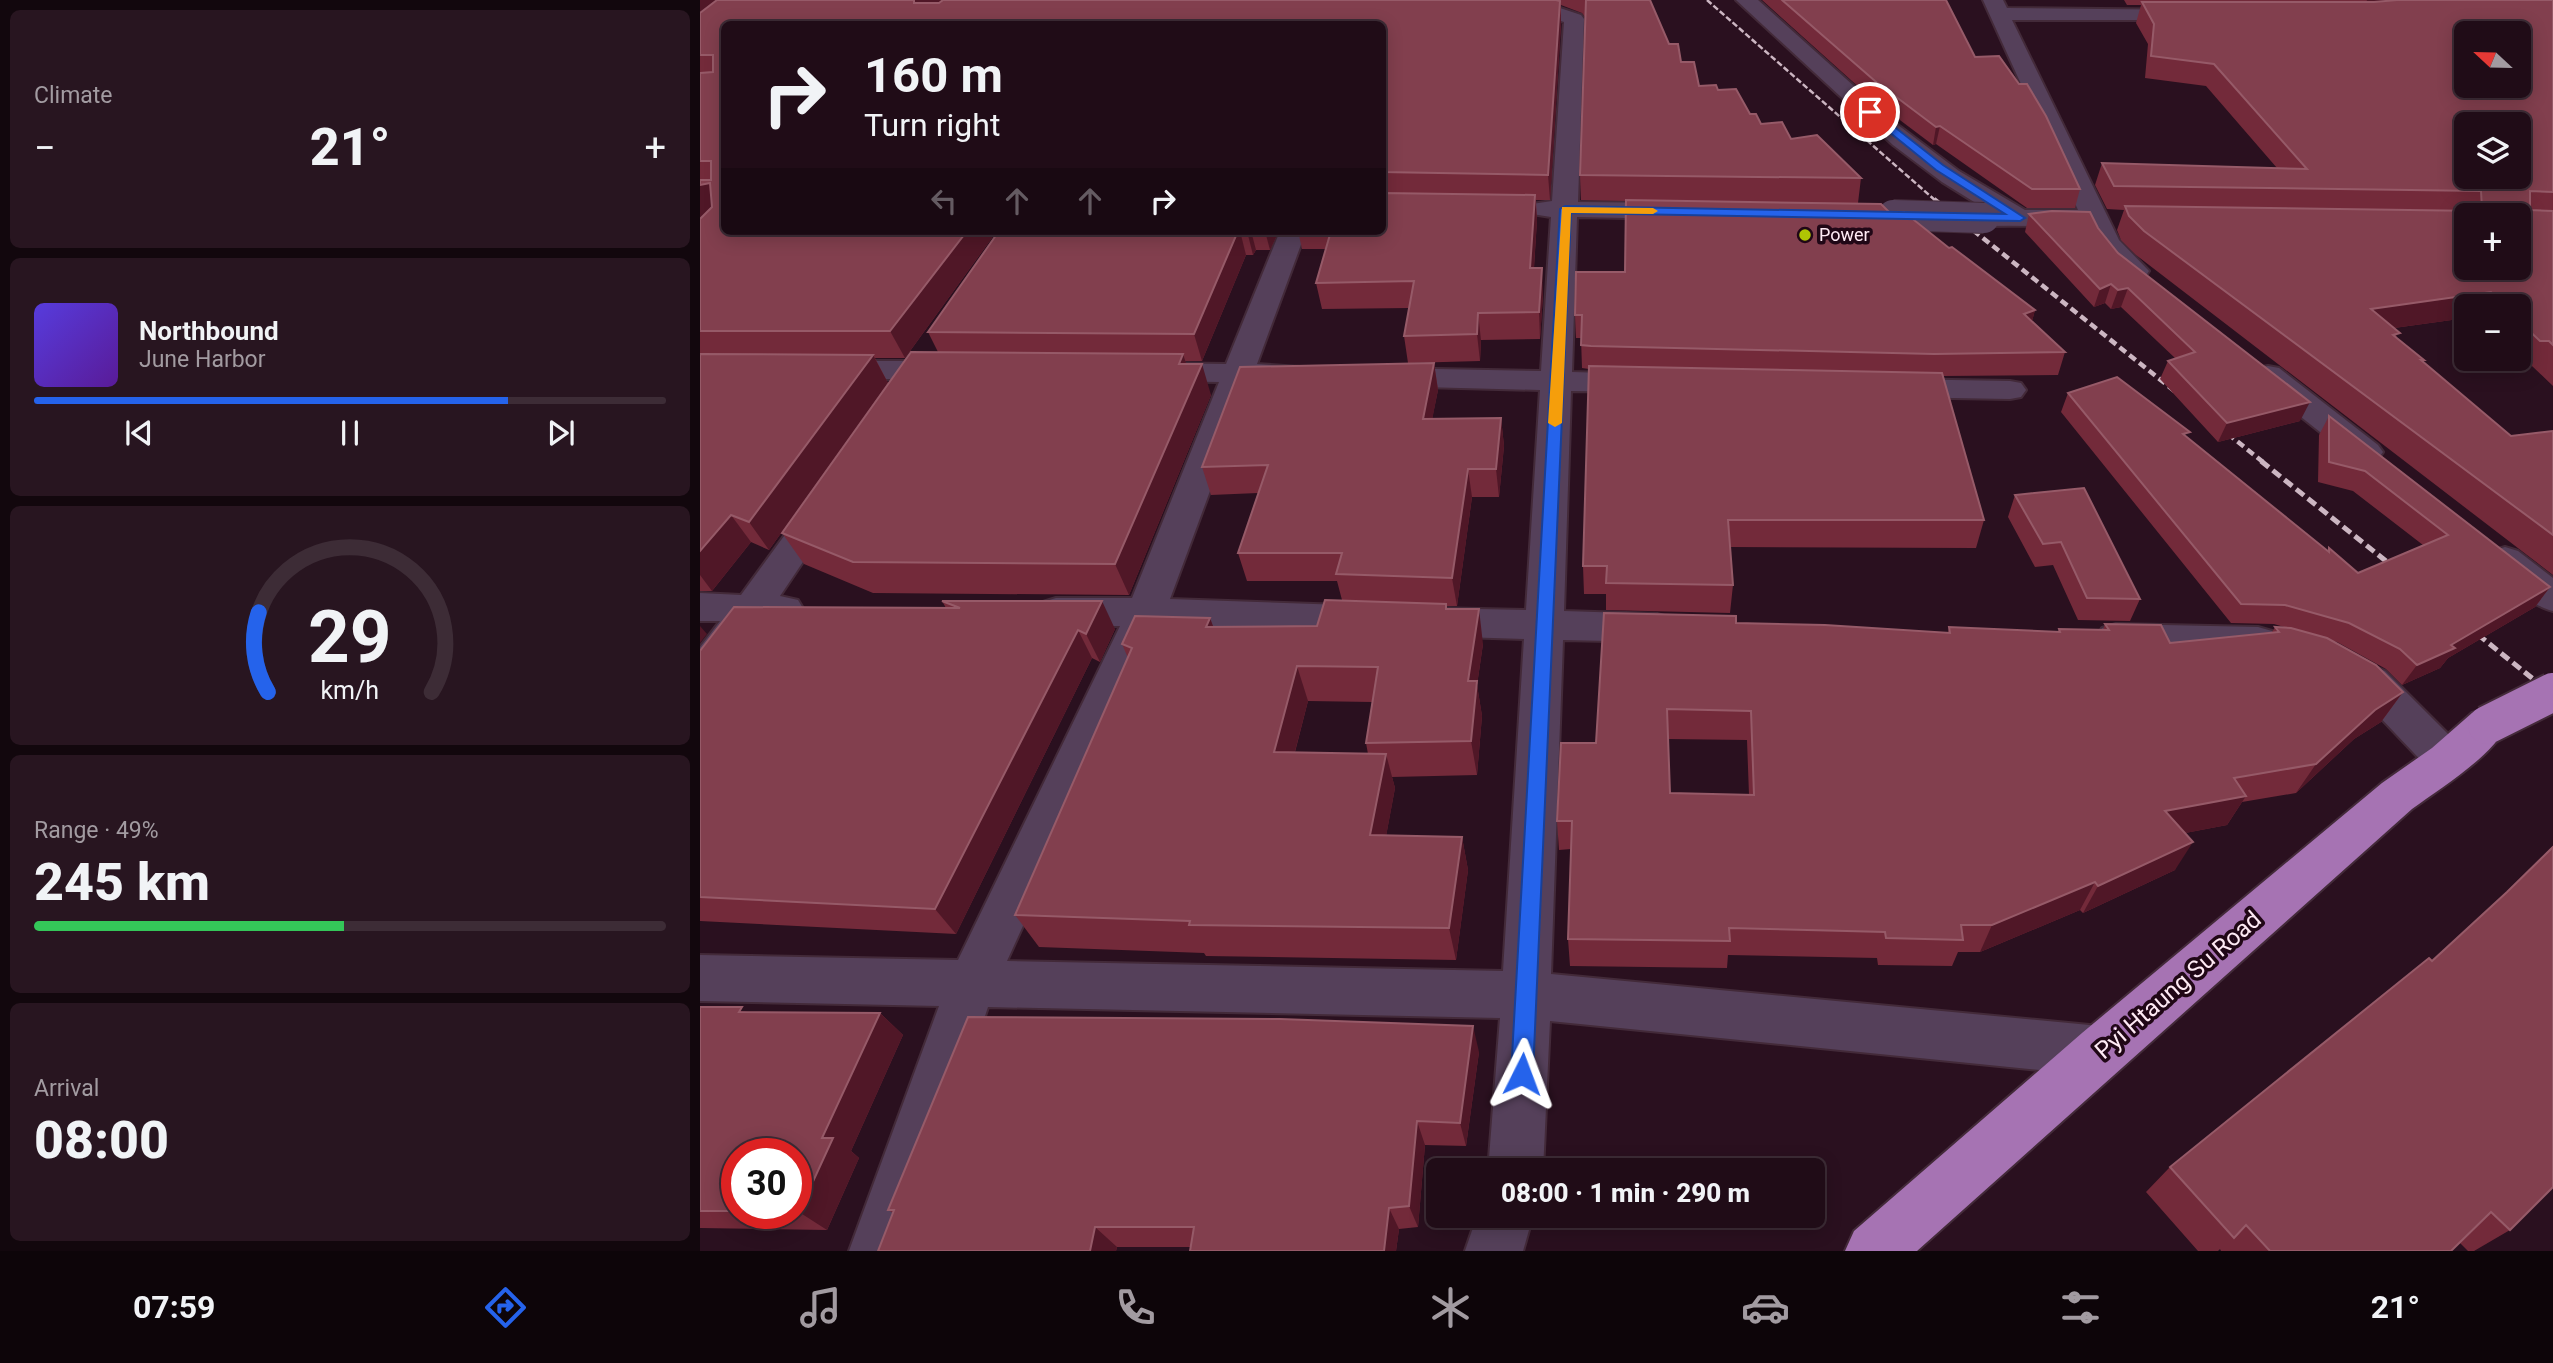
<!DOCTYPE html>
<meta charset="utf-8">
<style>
body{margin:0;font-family:Roboto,sans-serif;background:#281520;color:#f1f3f6;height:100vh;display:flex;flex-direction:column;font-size:26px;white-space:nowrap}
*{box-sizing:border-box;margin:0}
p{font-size:23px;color:#a29ba1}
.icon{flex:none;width:38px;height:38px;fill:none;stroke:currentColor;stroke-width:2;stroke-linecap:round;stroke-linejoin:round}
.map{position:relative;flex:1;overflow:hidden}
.side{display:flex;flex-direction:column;gap:10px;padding:10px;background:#12070d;width:700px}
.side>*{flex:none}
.banner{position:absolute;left:21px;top:21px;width:665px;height:214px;border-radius:10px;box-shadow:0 4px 18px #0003,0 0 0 2px #3d2c36;background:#200c17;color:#f1f3f6;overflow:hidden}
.needle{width:46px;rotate:292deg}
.fabs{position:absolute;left:1754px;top:21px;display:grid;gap:14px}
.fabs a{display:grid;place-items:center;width:77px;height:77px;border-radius:10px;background:#200c17;box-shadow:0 4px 18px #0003,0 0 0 2px #3d2c36;font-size:35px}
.speed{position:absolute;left:21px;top:1138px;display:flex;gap:14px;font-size:35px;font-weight:700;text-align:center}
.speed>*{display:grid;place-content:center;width:91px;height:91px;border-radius:50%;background:#200c17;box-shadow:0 4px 18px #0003,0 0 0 2px #3d2c36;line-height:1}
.speed .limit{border:10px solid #d22;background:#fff;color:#111}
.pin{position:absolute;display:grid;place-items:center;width:60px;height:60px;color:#fff;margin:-30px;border:4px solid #fff;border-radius:50%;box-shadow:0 2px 7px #0007}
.me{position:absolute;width:77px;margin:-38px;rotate:3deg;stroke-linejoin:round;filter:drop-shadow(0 0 5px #0008)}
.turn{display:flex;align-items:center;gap:24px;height:147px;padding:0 28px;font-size:32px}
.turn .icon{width:91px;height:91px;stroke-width:2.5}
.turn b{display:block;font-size:49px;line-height:60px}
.lanes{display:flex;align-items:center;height:66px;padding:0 28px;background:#0003;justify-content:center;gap:35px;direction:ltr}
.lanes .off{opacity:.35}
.big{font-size:52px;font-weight:800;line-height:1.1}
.side .widget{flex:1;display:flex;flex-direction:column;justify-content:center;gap:10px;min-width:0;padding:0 24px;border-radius:10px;background:#281520}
.side .dial{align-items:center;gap:0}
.dial svg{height:182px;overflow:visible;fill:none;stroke:#3d2c36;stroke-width:7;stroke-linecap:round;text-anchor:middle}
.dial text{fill:#f1f3f6;stroke:none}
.song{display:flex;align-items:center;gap:21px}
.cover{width:84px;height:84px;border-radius:10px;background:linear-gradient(135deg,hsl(250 70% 55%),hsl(270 70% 35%))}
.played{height:7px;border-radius:4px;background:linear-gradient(90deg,#2563eb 75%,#3d2c36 75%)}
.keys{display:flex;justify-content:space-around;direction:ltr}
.heat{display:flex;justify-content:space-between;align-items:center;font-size:38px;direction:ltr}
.charge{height:10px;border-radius:5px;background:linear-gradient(90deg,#34c759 49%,#3d2c36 0)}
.trip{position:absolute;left:726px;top:1158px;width:399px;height:70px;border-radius:10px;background:#200c17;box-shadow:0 4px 18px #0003,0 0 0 2px #3d2c36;font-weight:800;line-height:70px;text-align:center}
.menu{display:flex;height:112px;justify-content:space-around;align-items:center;background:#0d0509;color:#a29ba1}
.menu .icon{width:49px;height:49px}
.menu .on{color:#2563eb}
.menu b{font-size:32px;color:#f1f3f6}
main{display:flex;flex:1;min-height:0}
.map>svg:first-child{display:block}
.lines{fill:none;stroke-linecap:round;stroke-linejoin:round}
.minor-casing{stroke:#432a39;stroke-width:4}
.highway-casing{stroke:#432a39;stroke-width:4}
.minor{fill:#55405a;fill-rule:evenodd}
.highway{fill:#a673b3;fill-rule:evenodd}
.rail-far2{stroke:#ccb6c2;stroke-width:2.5;stroke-dasharray:6 2.5;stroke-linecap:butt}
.rail-far1{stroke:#ccb6c2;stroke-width:4.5;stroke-dasharray:8 4.5;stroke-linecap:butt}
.rail{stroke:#ccb6c2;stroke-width:5;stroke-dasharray:10 5;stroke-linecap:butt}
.minor-bridge-casing{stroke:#432a39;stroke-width:32;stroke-linecap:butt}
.highway-bridge-casing{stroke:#432a39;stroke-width:42;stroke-linecap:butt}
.minor-bridge{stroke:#55405a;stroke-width:30}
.highway-bridge{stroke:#a673b3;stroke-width:38}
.wall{fill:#732a3a;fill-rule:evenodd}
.shaded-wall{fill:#501727}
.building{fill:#823f4e;stroke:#965a68;stroke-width:2;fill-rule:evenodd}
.route{fill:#2563eb;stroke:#184099;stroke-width:2}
.slow{fill:#f59e0b}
.poi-dot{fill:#afc504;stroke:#200716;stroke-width:2.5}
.labels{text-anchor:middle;stroke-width:7;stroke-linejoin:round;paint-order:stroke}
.far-poi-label{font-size:18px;fill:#feeaf4;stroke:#200716;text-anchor:start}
.near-street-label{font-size:24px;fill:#feeaf4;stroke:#200716}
</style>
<main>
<section class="side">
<div class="widget"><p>Climate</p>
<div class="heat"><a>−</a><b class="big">21°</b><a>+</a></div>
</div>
<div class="widget">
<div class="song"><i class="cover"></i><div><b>Northbound</b><p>June Harbor</p></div></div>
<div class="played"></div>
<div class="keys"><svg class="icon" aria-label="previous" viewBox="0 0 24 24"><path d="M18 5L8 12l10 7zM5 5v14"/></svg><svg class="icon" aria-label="pause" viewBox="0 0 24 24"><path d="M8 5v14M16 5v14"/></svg><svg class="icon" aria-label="next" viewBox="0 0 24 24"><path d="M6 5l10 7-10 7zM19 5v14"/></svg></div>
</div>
<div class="widget dial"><svg viewBox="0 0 100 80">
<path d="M14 69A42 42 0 1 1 86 69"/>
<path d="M14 69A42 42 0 0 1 10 34" stroke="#2563eb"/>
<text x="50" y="56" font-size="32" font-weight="700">29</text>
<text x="50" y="72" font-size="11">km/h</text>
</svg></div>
<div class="widget"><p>Range · 49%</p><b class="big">245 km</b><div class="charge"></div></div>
<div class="widget"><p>Arrival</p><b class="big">08:00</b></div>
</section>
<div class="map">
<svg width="1853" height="1251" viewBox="0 0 1853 1251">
<rect width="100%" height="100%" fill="#2a101f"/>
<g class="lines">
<g class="minor-casing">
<g id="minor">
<path d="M1036 0H1058L1194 122 1259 171 1325 210H1378L1283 0H1303L1307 8 1497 10 1500 14 1497 18 1490 20H1312L1419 240 1449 271 1445 277C1416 284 1395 248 1385 225L1284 226 1275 224 1271 218 1275 212 1287 210 1242 182 1193 145Z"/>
<path d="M809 3 848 4 881 15 884 19 878 202 977 203 986 205 990 211 986 217 977 219 877 217 872 372 939 374 950 376 955 383 950 390 939 392 871 391 864 611 957 614 971 618 976 628 971 638 957 642 863 640 851 974 1400 1026 1418 1033 1426 1051 1418 1069 1400 1076 850 1021 843 1171H788L800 1018 288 1007 207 1251H149L239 1006 0 1001V955L258 960 420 626H356L343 622 337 612 343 602 356 598H432L519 382 454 381 443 379 439 372 443 365 454 363 526 364 580 231H606L557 364 600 367 604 374 600 381 589 383H550L470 599 673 606 687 610 692 620 687 630 673 634 459 626 307 961 803 971 824 639 730 636 716 632 711 622 716 612 730 608 826 610 840 390 685 386 674 384 670 377 674 370 685 368 841 371 851 217 832 214 828 209 832 204 852 201 864 22 846 16 802 13 799 9 802 5Z"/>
<path d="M128 361H250L261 363 265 370 261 377 250 379H128L117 377 113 370 117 363Z"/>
<path d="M1568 366 1579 368 1678 445 1683 452 1678 459 1666 463 1654 459 1557 382 1553 375 1557 368Z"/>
<path d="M1195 379 1310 381 1321 383 1326 390 1321 397 1310 399 1195 397 1184 395 1179 388 1184 381Z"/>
<path d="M123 495 135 499 140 507 80 596 98 600 104 610 98 620 85 624 61 623 14 687 0 691V647L20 621H0V593L41 595 111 499Z"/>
<path d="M1805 547 1818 551 1853 578V611C1830 605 1799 581 1787 560L1792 551Z"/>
<path d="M1416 624 1558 627 1572 631 1577 641 1572 651 1558 655 1416 652 1402 648 1397 638 1402 628Z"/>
<path d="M1654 658 1685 671 1762 748 1768 760 1762 772 1747 777 1732 772 1657 693 1640 684 1634 673 1640 662Z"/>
<path d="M777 1216H833L823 1251H765Z"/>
</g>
</g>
<g class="highway-casing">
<path id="highway" d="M1787 709 1802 713 1808 725C1790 758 1742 787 1712 809L1217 1251H1145L1154 1231 1382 1033 1682 783 1732 748 1772 713Z"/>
</g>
<use href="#minor" class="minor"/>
<use href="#highway" class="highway"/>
<path class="rail-far2" d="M1007 0 1236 201"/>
<g class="rail-far1">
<path d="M1234 199 1477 393"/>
<path d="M1518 426 1563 462"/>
</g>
<g class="rail">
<path d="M1561 461 1701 573"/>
<path d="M1766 625 1853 695"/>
</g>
<g class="minor-bridge-casing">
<path id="minor-bridge" d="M1193 215 1284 218"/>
</g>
<g class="highway-bridge-casing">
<path id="highway-bridge" d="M1787 725 1853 692"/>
</g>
<use href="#minor-bridge" class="minor-bridge"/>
<use href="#highway-bridge" class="highway-bridge"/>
</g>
<g class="wall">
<path d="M0 0H950L969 44 999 86 1018 90 1061 124 1091 139 1161 178 1158 203 1192 215 1249 248 1335 310 1332 321 1365 352 1358 375 1243 376 1284 520 1276 548 1030 547 1033 585 1030 613 906 610V594H884L883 566 889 369 882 368 881 338H876L875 315 925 272 926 201 881 200 880 175 885 17 882 13 861 5V24L850 200H836L837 220 834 268 843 295 840 339 781 340 780 361 708 363 704 336 709 308 622 309 616 283 626 249H602L598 231H682V24H24L297 231 205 358H175L188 383 69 550 51 542 12 591H0Z"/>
<path d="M1062 0H1246L1275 57 1380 189 1375 208H1327L1236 144 1233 145 1172 99Z"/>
<path d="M1424 0H1853V386L1832 366H1824L1817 359H1818V306H1766V318L1694 328 1697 338 1723 362 1811 436 1853 431V575L1436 255 1421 240 1417 230 1424 210 1407 209 1395 185 1402 163 1577 168 1506 86 1445 78 1448 44 1436 23 1441 5H1427Z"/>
<path d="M1329 214 1398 228 1418 253 1600 421 1518 442 1460 379 1468 361 1475 358 1421 307 1411 309 1405 303 1394 307 1325 232Z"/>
<path d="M299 231H579L570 250H556L553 255H546L502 361H485L486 364 511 395 429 595 173 593 104 564 82 533 238 352 228 332Z"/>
<path d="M734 363 738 390 732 419 801 418 804 446 799 497H772L757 606H747V609L783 644 777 685 782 716 777 775 692 777 695 788 686 836 762 837 768 870 756 960 506 956 504 953 339 947 315 915 428 658 422 644 510 618 513 627 617 626 642 600 637 581H547L538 553 558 493 511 495 502 467ZM608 701 672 702 666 743 668 754 595 752Z"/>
<path d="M1368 393 1487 437 1627 551 1629 548 1658 573 1723 545 1653 491 1618 482 1619 435 1629 416 1850 587 1835 607 1748 658 1740 668 1702 685 1686 669 1637 642 1632 641 1703 692 1681 722 1654 739 1596 793 1542 802 1527 825 1485 833 1475 870 1383 913 1380 910 1280 952H1258L1252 966 1178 965 1177 958 1028 955 1027 968 870 966 868 939 871 849 859 850 857 821 1036 623 1248 633 1249 627 1358 632 1359 629 1403 630 1405 624 1470 643 1572 632 1575 627H1584L1574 624 1531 623 1361 412ZM968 739 1047 740 1049 795 970 793Z"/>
<path d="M1315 495 1440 599 1430 621 1378 620 1353 565 1335 567 1308 517Z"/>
<path d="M242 601 415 629 400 662 392 658 256 934 0 921V651L246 608Z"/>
<path d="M1853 846V1187L1810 1230 1774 1251H1768L1760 1243 1751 1251H1521L1520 1249 1518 1251H1498L1446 1192 1470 1167 1732 961 1793 906Z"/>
<path d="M0 1007 48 1012 180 1013 203 1035 151 1151 159 1158 127 1230 0 1228ZM37 1153H96V1213H37Z"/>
<path d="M779 1052 766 1146 725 1145 718 1227 699 1229 696 1251H490V1247H417L416 1251H178L193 1213 188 1210Z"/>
</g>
<g class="shaded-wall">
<path d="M0 0H27L0 19Z"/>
<path d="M214 0H245L223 24 214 3Z"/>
<path d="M1667 0H1715L1665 5Z"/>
<path d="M860 1 861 24 850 200 848 175Z"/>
<path d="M1240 126 1236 144 1233 145 1236 127Z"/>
<path d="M10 183 24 207 0 223V185Z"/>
<path d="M835 195 837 220 832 295 830 268Z"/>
<path d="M267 231H297L205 358 190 331Z"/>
<path d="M538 231H540L546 255 502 361 494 334Z"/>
<path d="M547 231H551L556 250 553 255Z"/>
<path d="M565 231H579L570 250Z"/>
<path d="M842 268 843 295 840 339 839 312Z"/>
<path d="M1411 284 1405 303 1394 307 1400 289Z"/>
<path d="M1428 288 1421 307 1411 309 1418 290Z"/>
<path d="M1791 292 1782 306H1766V318L1658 333 1671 309Z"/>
<path d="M1335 310 1329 333 1324 314Z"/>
<path d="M778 313 781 340 780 361 777 334Z"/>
<path d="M483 354 493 384 502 364 511 395 429 595 415 564 479 364Z"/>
<path d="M173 355 188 383 69 550 49 522Z"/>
<path d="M734 363 738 390 727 446 723 419Z"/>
<path d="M1610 402 1600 421 1518 442 1527 423Z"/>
<path d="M801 418 804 446 799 497 796 469Z"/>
<path d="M768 469 772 497 757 606 752 578Z"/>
<path d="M31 515 51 542 12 591 0 575V551Z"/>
<path d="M1850 587 1835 607 1748 658 1740 668 1702 685 1717 665Z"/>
<path d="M402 601 415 629 400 662 386 634Z"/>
<path d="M779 609 783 644 777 685 782 716 777 775 771 741 768 681Z"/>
<path d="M510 618 523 653 506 627Z"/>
<path d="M0 626 7 634 0 643Z"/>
<path d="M378 630 392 658 256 934 235 909Z"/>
<path d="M597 666 608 701 586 786 574 752Z"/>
<path d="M1703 692 1681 722 1654 739 1596 793 1616 764 1675 710Z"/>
<path d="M686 754 695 788 680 869 670 835Z"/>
<path d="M1546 796 1527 825 1449 840 1465 811Z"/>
<path d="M762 837 768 870 756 960 749 928Z"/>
<path d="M1493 842 1475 870 1383 913 1398 886Z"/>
<path d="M1395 882 1380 910 1280 952 1292 925Z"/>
<path d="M180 1013 203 1035 151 1151 159 1158 127 1230 99 1212 122 1138Z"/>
<path d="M773 1026 779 1052 766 1146 760 1123Z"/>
<path d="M717 1121 725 1145 718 1227 709 1206Z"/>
<path d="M689 1208 699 1229 696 1251H684Z"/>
<path d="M395 1227 417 1247 416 1251H390Z"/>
</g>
<g class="building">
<path d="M17 0H214V3H239L243 0H856L860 1 848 175 682 172V24H24V231H267L190 331H0V219L12 207 10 183 0 185V180H11V161H0V73L13 72V55H0V13Z"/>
<path d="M886 0H950L969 44H978L981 62H994L999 86 1016 85 1018 90 1036 89 1050 114H1056L1061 124 1082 122 1091 139 1117 135 1161 178 880 175Z"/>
<path d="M1082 0H1246L1275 57 1299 56 1319 84H1327L1346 116 1380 189H1332L1240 126 1236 127 1175 81Z"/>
<path d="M1697 0H1853V192L1830 191V210L1853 211V345L1849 341H1840L1818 320V306H1805L1791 292 1671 309 1700 333 1693 335 1724 360H1721L1811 436 1853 431V535L1444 231 1429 216 1425 206 1779 211 1782 209 1781 191 1414 186 1402 163 1607 169 1514 64 1451 56 1454 24 1442 2H1674ZM1766 33H1818V86H1766ZM1766 124H1818V177H1766ZM1766 215H1818V268H1766Z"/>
<path d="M682 193 835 195 830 268H842L839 312 778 313 777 334 704 336 714 281 616 283 631 231H682Z"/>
<path d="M926 200 1181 204 1192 215 1204 212 1249 248 1252 247 1335 310 1324 314 1365 352 1234 354 891 346 881 345 882 315H875L876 272H925Z"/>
<path d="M1352 211 1390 212 1398 228 1418 253 1610 402 1527 423 1468 361 1495 352 1428 288 1418 290 1411 284 1400 289 1329 214Z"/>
<path d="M299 231H538L494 334 228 332Z"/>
<path d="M211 352 483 354 479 364H502L415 564 153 562 82 533Z"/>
<path d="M0 354 173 355 49 522 31 515 0 551Z"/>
<path d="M734 363 723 419 801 418 796 469H768L752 578 636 574 642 553H538L568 465 502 467 540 367Z"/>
<path d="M889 366 1242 373 1284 520H1028L1033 585 906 583 907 566H883Z"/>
<path d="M1417 377 1490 432 1483 434 1629 552V548L1658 573 1748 535 1665 471 1629 462V416L1850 587 1751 645 1755 648 1717 665 1700 649 1649 623 1585 605 1541 604 1368 393Z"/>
<path d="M1384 488 1440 599 1387 598 1361 542 1343 544 1315 495Z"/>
<path d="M625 600 746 604V609H779L768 681H777L771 741 666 743 678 667 597 666 574 752 686 754 670 835 762 837 749 928 489 925 490 921 315 915 432 648 422 644 435 616 510 618 506 627 617 626Z"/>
<path d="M242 601H402L386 634 378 630 235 909 0 897V651L34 607 260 608Z"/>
<path d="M904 613 1036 616V623L1125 625 1250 633 1249 627 1360 632 1359 629 1409 630 1405 624 1461 625 1470 643 1579 632 1575 627 1591 628 1627 638 1676 665 1703 692 1675 710 1616 764 1534 778 1546 796 1465 811 1493 842 1398 886 1395 882 1292 925H1261L1263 940 1186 938 1185 932 1029 928 1030 941 868 939 872 821H857L861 743H896ZM967 709 1051 711 1054 795 970 793Z"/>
<path d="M1853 847V1187L1810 1230 1791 1212 1751 1251H1570L1546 1225 1534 1238 1470 1167 1729 958 1732 961 1807 892Z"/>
<path d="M0 1007H42L39 1012 180 1013 122 1138H133L99 1212H96V1153H37V1211H0Z"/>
<path d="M268 1017 580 1019 773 1026 760 1123 717 1121 709 1206 689 1208 684 1251H490L494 1227H395L390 1251H178L194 1210H188Z"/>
</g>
<path class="route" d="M1167 110H1173L1243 165 1325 218 1320 221 871 213 833 1074 830 1082 822 1085 814 1082 811 1074 860 209 865 206 1305 214 1236 170 1167 114Z"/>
<path class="slow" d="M862 207 953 208 958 211 953 214 871 213 862 423 855 427 848 423Z"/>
<circle class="poi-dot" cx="1105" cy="235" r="7"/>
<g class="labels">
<g class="far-poi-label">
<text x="1119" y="241">Power</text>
</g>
<g class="near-street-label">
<text transform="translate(1478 985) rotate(-41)" y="8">Pyi Htaung Su Road</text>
</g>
</g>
</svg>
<div class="fabs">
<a><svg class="needle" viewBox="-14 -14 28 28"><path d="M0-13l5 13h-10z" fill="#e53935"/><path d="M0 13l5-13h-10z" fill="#a29ba1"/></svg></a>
<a><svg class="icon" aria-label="layers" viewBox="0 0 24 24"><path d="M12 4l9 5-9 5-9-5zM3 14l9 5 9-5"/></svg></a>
<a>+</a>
<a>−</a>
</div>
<div class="speed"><div class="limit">30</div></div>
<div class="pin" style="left:1170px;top:112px;background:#d93025"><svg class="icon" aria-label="arrive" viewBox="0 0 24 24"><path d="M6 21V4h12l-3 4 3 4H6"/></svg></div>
<svg class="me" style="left:822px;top:1074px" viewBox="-20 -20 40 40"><path d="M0-17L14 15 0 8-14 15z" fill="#2563eb" stroke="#fff" stroke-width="4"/></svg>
<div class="trip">08:00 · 1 min · 290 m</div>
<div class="banner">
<div class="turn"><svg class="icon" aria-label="right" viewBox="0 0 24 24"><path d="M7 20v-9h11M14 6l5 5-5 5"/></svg><div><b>160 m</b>Turn right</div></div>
<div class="lanes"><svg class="icon off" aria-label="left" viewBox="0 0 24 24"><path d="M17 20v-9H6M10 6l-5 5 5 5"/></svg><svg class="icon off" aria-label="ahead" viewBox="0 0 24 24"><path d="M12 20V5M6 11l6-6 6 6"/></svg><svg class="icon off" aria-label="ahead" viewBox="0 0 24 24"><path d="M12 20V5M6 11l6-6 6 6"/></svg><svg class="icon" aria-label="right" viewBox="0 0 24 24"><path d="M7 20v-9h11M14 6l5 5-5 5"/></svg></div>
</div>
</div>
</main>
<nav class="menu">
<b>07:59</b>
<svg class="icon on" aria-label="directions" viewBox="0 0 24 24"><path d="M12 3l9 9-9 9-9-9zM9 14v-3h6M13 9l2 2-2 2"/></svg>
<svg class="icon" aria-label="music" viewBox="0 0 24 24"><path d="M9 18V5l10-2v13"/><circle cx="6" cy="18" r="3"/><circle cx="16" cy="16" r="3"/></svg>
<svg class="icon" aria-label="phone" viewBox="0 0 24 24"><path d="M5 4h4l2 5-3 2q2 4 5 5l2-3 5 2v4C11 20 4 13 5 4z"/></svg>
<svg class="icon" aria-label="climate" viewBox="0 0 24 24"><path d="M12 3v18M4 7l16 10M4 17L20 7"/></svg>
<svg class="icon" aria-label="car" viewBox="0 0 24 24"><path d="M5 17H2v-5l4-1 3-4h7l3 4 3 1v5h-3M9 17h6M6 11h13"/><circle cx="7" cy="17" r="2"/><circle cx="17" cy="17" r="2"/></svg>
<svg class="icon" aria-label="filters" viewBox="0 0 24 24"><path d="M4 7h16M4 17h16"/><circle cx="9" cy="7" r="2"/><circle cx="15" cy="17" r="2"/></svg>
<b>21°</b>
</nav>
